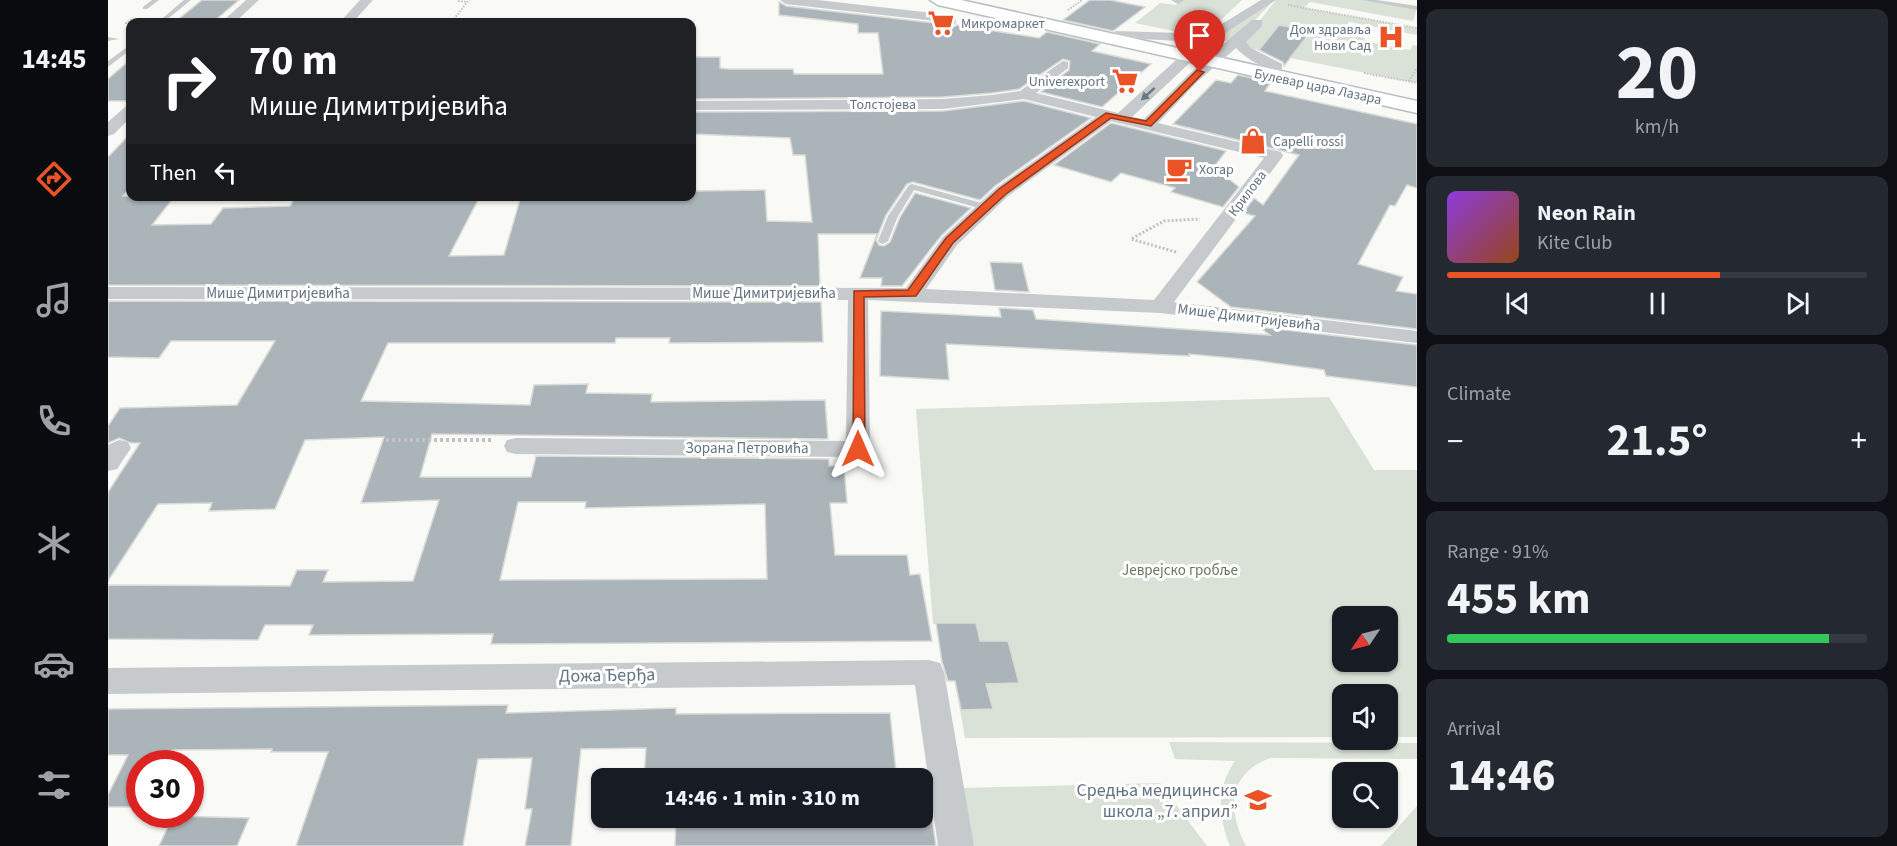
<!DOCTYPE html>
<meta charset="utf-8">
<style>
body{margin:0;font-family:"Source Sans 3",sans-serif;background:#242831;color:#f1f3f6;height:100vh;display:flex;flex-direction:column;font-size:22px;white-space:nowrap}
*{box-sizing:border-box;margin:0}
p{font-size:20px;color:#9ea1a6}
.icon{flex:none;width:33px;height:33px;fill:none;stroke:currentColor;stroke-width:2;stroke-linecap:round;stroke-linejoin:round}
.map{position:relative;flex:1;overflow:hidden}
.sheet{display:flex;flex-direction:column;gap:9px;padding:9px;background:#0d0f14;width:480px}
.sheet>*{flex:none}
.top-card{position:absolute;left:18px;top:18px;width:570px;height:183px;border-radius:12px;box-shadow:0 2px 4px #0004;background:#202124;color:#fff;overflow:hidden}
.needle{width:39px;rotate:235deg}
.fabs{position:absolute;left:1224px;top:606px;display:grid;gap:12px}
.fabs a{display:grid;place-items:center;width:66px;height:66px;border-radius:12px;background:#171b24;box-shadow:0 2px 4px #0004;font-size:30px}
.speed{position:absolute;left:18px;top:750px;display:flex;gap:12px;font-size:30px;font-weight:700;text-align:center}
.speed>*{display:grid;place-content:center;width:78px;height:78px;border-radius:50%;background:#171b24;box-shadow:0 2px 4px #0004;line-height:1}
.speed .limit{border:9px solid #d22;background:#fff;color:#111}
.pin{position:absolute;display:grid;place-items:center;width:51px;height:51px;color:#fff;margin:-62px -26px;border-radius:50% 50% 50% 0;rotate:-45deg;box-shadow:0 0 6px #0007}
.pin .icon{rotate:45deg}
.me{position:absolute;width:66px;margin:-33px;rotate:0deg;stroke-linejoin:round;filter:drop-shadow(0 0 4px #0008)}
.turn{display:flex;align-items:center;gap:21px;height:126px;padding:0 24px;font-size:27px}
.turn .icon{width:78px;height:78px;stroke-width:2.5}
.turn b{display:block;font-size:42px;line-height:51px}
.then{display:flex;align-items:center;height:57px;padding:0 24px;background:#0003;gap:12px;font-size:22px}
.big{font-size:45px;font-weight:700;line-height:1.1}
.sheet .card{flex:1;display:flex;flex-direction:column;justify-content:center;gap:9px;min-width:0;padding:0 21px;border-radius:12px;background:#242831}
.sheet .dial{align-items:center;gap:0}
.dial b{font-size:78px;line-height:1}
.song{display:flex;align-items:center;gap:18px}
.cover{width:72px;height:72px;border-radius:9px;background:linear-gradient(135deg,hsl(270 70% 55%),hsl(20 70% 35%))}
.played{height:6px;border-radius:3px;background:linear-gradient(90deg,#e95326 65%,#363941 65%)}
.keys{display:flex;justify-content:space-around;direction:ltr}
.heat{display:flex;justify-content:space-between;align-items:center;font-size:33px;direction:ltr}
.charge{height:9px;border-radius:4px;background:linear-gradient(90deg,#34c759 91%,#363941 0)}
.trip{position:absolute;left:483px;top:768px;width:342px;height:60px;border-radius:12px;background:#171b24;box-shadow:0 2px 4px #0004;font-weight:700;line-height:60px;text-align:center}
main{display:flex;flex:1;min-height:0}
.tabs{display:flex;flex-direction:column;width:108px;justify-content:space-around;align-items:center;background:#090b0e;color:#9ea1a6}
.tabs .icon{width:42px;height:42px}
.tabs .on{color:#e95326}
.tabs b{font-size:27px;color:#f1f3f6}
.map>svg:first-child{display:block}
.green{fill:#dae1d7;fill-rule:evenodd}
.building{fill:#abb4b9;stroke:#dbdbd8;stroke-width:1.5;fill-rule:evenodd}
.lines{fill:none;stroke-linecap:round;stroke-linejoin:round}
.secondary-casing{stroke:#b8bec2;stroke-width:3}
.path-far2{stroke:#c0c2c4;stroke-width:2;stroke-dasharray:1.5 1.5;stroke-linecap:butt}
.path-far1{stroke:#c0c2c4;stroke-width:3;stroke-dasharray:2 2;stroke-linecap:butt}
.path{stroke:#c0c2c4;stroke-width:4;stroke-dasharray:3 3;stroke-linecap:butt}
.lane{fill:#c6cacd;fill-rule:evenodd}
.street{fill:#c6cacd;fill-rule:evenodd}
.secondary{fill:#fff;fill-rule:evenodd}
.oneway{fill:#687886}
.route{fill:#e95326;stroke:#973619;stroke-width:1.5}
.labels{text-anchor:middle;stroke-width:6;stroke-linejoin:round;paint-order:stroke}
.far-poi-label{font-size:14px;fill:#637482;stroke:#fff;text-anchor:start}
.far-street-label{font-size:14px;fill:#637482;stroke:#fff}
.street-label{font-size:15px;fill:#637482;stroke:#fff}
.park-label{font-size:15px;fill:#667a62;stroke:#fff}
.near-street-label{font-size:18px;fill:#637482;stroke:#fff}
.near-poi-label{font-size:18px;fill:#637482;stroke:#fff;text-anchor:end}
</style>
<main>
<nav class="tabs">
<b>14:45</b>
<svg class="icon on" aria-label="directions" viewBox="0 0 24 24"><path d="M12 3l9 9-9 9-9-9zM9 14v-3h6M13 9l2 2-2 2"/></svg>
<svg class="icon" aria-label="music" viewBox="0 0 24 24"><path d="M9 18V5l10-2v13"/><circle cx="6" cy="18" r="3"/><circle cx="16" cy="16" r="3"/></svg>
<svg class="icon" aria-label="phone" viewBox="0 0 24 24"><path d="M5 4h4l2 5-3 2q2 4 5 5l2-3 5 2v4C11 20 4 13 5 4z"/></svg>
<svg class="icon" aria-label="climate" viewBox="0 0 24 24"><path d="M12 3v18M4 7l16 10M4 17L20 7"/></svg>
<svg class="icon" aria-label="car" viewBox="0 0 24 24"><path d="M5 17H2v-5l4-1 3-4h7l3 4 3 1v5h-3M9 17h6M6 11h13"/><circle cx="7" cy="17" r="2"/><circle cx="17" cy="17" r="2"/></svg>
<svg class="icon" aria-label="filters" viewBox="0 0 24 24"><path d="M4 7h16M4 17h16"/><circle cx="9" cy="7" r="2"/><circle cx="15" cy="17" r="2"/></svg>
</nav>
<div class="map">
<svg width="1309" height="846" viewBox="0 0 1309 846">
<rect width="100%" height="100%" fill="#f9f9f6"/>
<g class="green">
<path d="M1074 0H1134L1099 33 1080 34 1027 23 1052 3 1068 5Z"/>
<path d="M1166 0 1135 33 1150 23 1168 0H1257L1309 8 1305 21 1202 2 1196 8 1309 28V35L1241 22 1232 33 1257 38 1256 41 1302 50 1305 45 1309 46V83L1167 55 1102 37Z"/>
<path d="M1221 397 1266 470H1309V737H1280V694H1234V737L857 738 847 681H838L832 649H840L835 623 825 624 808 409ZM1234 616H1280V662H1234Z"/>
<path d="M1061 742 1309 743V759L1163 758C1120 772 1119 811 1138 846H1122C1110 816 1108 788 1127 761L1067 759Z"/>
<path d="M1052 783 1099 846H863L855 788Z"/>
<path d="M1309 806V846H1273Z"/>
</g>
<g class="building">
<path d="M94 0H131L105 22H67Z"/>
<path d="M982 0H1002L1037 7 1005 31 955 20Z"/>
<path d="M671 2 678 6 835 24 842 29 849 25 931 38 939 32 992 44 984 51 1043 64 994 107 933 92 961 70 962 61 955 59 911 89 884 93 835 97 584 99V57H612V68L620 69H685L686 74H775L770 33H750V24L671 15Z"/>
<path d="M1171 25 1203 31 1176 66 1175 62 1151 50Z"/>
<path d="M22 60V101H0V79Z"/>
<path d="M1130 75 1163 82 1157 91 1309 124V188L1299 185 1287 206 1282 205 1250 264 1295 277 1288 291 1309 294V329L1123 307 1089 282 1147 216 1135 213 1146 198 1155 205 1191 155 1065 124 1108 80 1123 83Z"/>
<path d="M916 101 983 118 887 186 872 200 805 182 799 184 778 215 768 240 771 245 776 246 782 242 792 217 807 193 863 208 833 236 794 286H773L774 278H752L769 234H710L712 286 0 285V157L22 134V188L15 196H67L44 225 103 224 115 208 182 206 187 198 372 196 341 256 396 255 413 196H584V191L657 190 659 221 704 222 697 155H685L682 138 584 134V112L835 111Z"/>
<path d="M1003 123 1118 151 1106 167 1131 187 1115 207 1063 192 1067 188 1013 173 1003 182 946 165Z"/>
<path d="M882 262 914 263 921 292 887 290Z"/>
<path d="M0 301 713 302 715 342 561 343 562 338H508L507 343H280L253 401 422 405 426 385 480 384 478 393 544 394 543 402 717 400 720 439 324 434 312 477H423L428 456 721 459V466H736L739 503H722L727 555H799L802 575 812 574 824 641 383 644 385 634 201 635 205 625H157L150 640 0 639V585L182 586 189 570H220L215 582 305 581 331 500 253 503 276 437 197 440 167 509 101 511 104 503 50 504 0 581V492L32 443H23L11 438 0 443V426L12 408 129 405 167 341H63L51 358 0 357ZM410 502H478L477 508 657 504 659 579 392 580Z"/>
<path d="M891 308 925 310 928 319 1162 335 1151 327 1309 345V387L1218 376 1216 370 1145 360 1081 354 1082 356 838 344 841 380 772 376 773 311 893 317Z"/>
<path d="M828 623H868L872 641H900L911 683 878 684 885 709 853 710 847 681H840L834 662Z"/>
<path d="M400 705 398 713 568 708V714L782 713 788 772H817L828 846H567L568 818H814V778H536L538 748 473 749 463 846H417L424 809H417L424 758 370 759 355 846H188L220 752H163L164 749 64 750 58 764H32V807H0V795L20 755H0V709Z"/>
<path d="M65 816 141 818 129 846H51Z"/>
</g>
<g class="lines">
<g class="secondary-casing">
<path id="secondary" d="M822 0H853L1309 101V113L830 5Z"/>
</g>
<g class="path-far2">
<path d="M350 1 359 2"/>
<path d="M1180 5 1309 28"/>
<path d="M960 10 974 0"/>
<path d="M346 19 361 0"/>
<path d="M22 23H18L25 18"/>
<path d="M1256 73 1309 83"/>
<path d="M1301 81 1309 68"/>
</g>
<path class="path-far1" d="M1068 252 1023 239 1056 221 1092 219"/>
<path class="path" d="M278 440H385"/>
<g class="lane">
<path d="M44 0H51L39 9H35V7Z"/>
<path d="M76 0H83L56 22H50Z"/>
<path d="M1254 0H1269L1309 6V10Z"/>
<path d="M0 37 11 39 0 41Z"/>
<path d="M22 45V50L0 67V61Z"/>
<path d="M804 184 881 205 883 207 878 210 806 190 790 216 780 241 775 244 772 243 770 241 780 216 801 185Z"/>
</g>
<g class="street">
<path d="M138 0H151L127 22H114Z"/>
<path d="M252 0H265L245 22H232Z"/>
<path d="M672 0H710L842 15 847 16 848 23 842 27 836 22 678 4Z"/>
<path d="M1063 0H1076L1070 4Z"/>
<path d="M1153 0H1168L1105 41 1024 117 1036 119 1079 76 1126 35 1144 20H1154V26L1138 42 1143 48 1174 64V70C1161 73 1137 58 1128 48L1089 82 1050 123 1173 152 1175 156 1066 302 1309 331V343L1052 313 760 300 762 449 759 455 750 457 408 454 399 452 396 446 399 440 408 438 738 441 740 300 0 299V287L798 288 835 237 888 188 988 117 916 99 835 109 584 110V101L835 99 884 95 912 91 955 61 960 62V68L928 93 1010 113 1091 39 1073 41 1012 38 1007 37V31L1073 33 1104 30ZM1003 121 1156 158 1046 300 818 289 849 245 900 196Z"/>
<path d="M22 105V118L6 134 0 136V122L17 107Z"/>
<path d="M11 440 20 442 23 448 9 469 0 471V445Z"/>
<path d="M821 660 832 663 836 672 866 846H830L807 685 0 694V668Z"/>
</g>
<use href="#secondary" class="secondary"/>
</g>
<defs><path id="oneway-solid" d="M-6-.8H1V-3.2L6.5 0L1 3.2V.8H-6Z" transform="scale(1.5)"/></defs>
<use class="oneway" href="#oneway-solid" transform="translate(1040 94) rotate(138)"/>
<path class="route" d="M1089 70 1096 72 1043 126 1003 118 898 194 845 243 808 296 756 297 757 449 755 452H745L746 291 800 290 838 238 891 189 998 113 1038 121Z"/>
<defs>
<g id="supermarket-bare" transform="scale(2.07)"><path d="M-6-5.5h2.5l.6 2H6L4.5 2H-2.5L-4.4-4H-6ZM-1.5 3.2a1.3 1.3 0 1 0 .1 0ZM3 3.2a1.3 1.3 0 1 0 .1 0Z" fill="#e95326" stroke="#fff" stroke-width="2.5" paint-order="stroke"/></g>
<g id="hospital-bare" transform="scale(2.07)"><path d="M-5-5h3v3.5h4V-5h3V5h-3V1.5h-4V5h-3Z" fill="#e95326" stroke="#fff" stroke-width="2.5" paint-order="stroke"/></g>
<g id="shop-bare" transform="scale(2.07)"><path d="M-5-2.5h2.3a2.7 3.5 0 0 1 5.4 0H5L5.5 6h-11ZM-1.5-2.5h3a1.5 2.3 0 0 0-3 0Z" fill="#e95326" stroke="#fff" stroke-width="2.5" paint-order="stroke"/></g>
<g id="cafe-bare" transform="scale(2.07)"><path d="M-5.5-4.5H6V0H3Q3 3.5 0 3.5H-2.5Q-5.5 3.5-5.5 0ZM3-3.2v2h1.7v-2ZM-6 4.5H4V6H-6Z" fill="#e95326" stroke="#fff" stroke-width="2.5" paint-order="stroke"/></g>
<g id="school-bare" transform="scale(2.07)"><path d="M0-5L7-2L0 1L-7-2ZM-4 1L0 2.5L4 1V4Q0 6-4 4Z" fill="#e95326" stroke="#fff" stroke-width="2.5" paint-order="stroke"/></g>
</defs>
<g fill-rule="evenodd">
<use href="#supermarket-bare" x="833" y="23"/>
<use href="#hospital-bare" x="1283" y="37"/>
<use href="#supermarket-bare" x="1017" y="81"/>
<use href="#shop-bare" x="1145" y="141"/>
<use href="#cafe-bare" x="1071" y="169"/>
<use href="#school-bare" x="1150" y="800"/>
</g>
<g class="labels">
<g class="far-poi-label">
<text x="853" y="28">Микромаркет</text>
<text x="1263" y="34" text-anchor="end">Дом здравља<tspan x="1263" dy="16">Нови Сад</tspan></text>
<text x="997" y="86" text-anchor="end">Univerexport</text>
<text x="1165" y="146">Capelli rossi</text>
<text x="1091" y="174">Хогар</text>
</g>
<g class="far-street-label">
<text transform="translate(1210 86) rotate(12)" y="5">Булевар цара Лазара</text>
<text x="775" y="109">Толстојева</text>
<text transform="translate(1139 193) rotate(-53)" y="5">Крилова</text>
</g>
<g class="street-label">
<text x="170" y="298">Мише Димитријевића</text>
<text x="656" y="298">Мише Димитријевића</text>
<text transform="translate(1141 317) rotate(7)" y="5">Мише Димитријевића</text>
<text x="639" y="453">Зорана Петровића</text>
</g>
<g class="park-label">
<text x="1072" y="575">Јеврејско гробље</text>
</g>
<g class="near-street-label">
<text transform="translate(499 675) rotate(-1)" y="6">Дожа Ђерђа</text>
</g>
<g class="near-poi-label">
<text x="1130" y="796">Средња медицинска<tspan x="1130" dy="21">школа „7. април”</tspan></text>
</g>
</g>
</svg>
<div class="fabs">
<a><svg class="needle" viewBox="-14 -14 28 28"><path d="M0-13l5 13h-10z" fill="#e53935"/><path d="M0 13l5-13h-10z" fill="#9ea1a6"/></svg></a>
<a><svg class="icon" aria-label="sound" viewBox="0 0 24 24"><path d="M4 9h4l5-4v14l-5-4H4zM17 9q2 3 0 6"/></svg></a>
<a><svg class="icon" aria-label="search" viewBox="0 0 24 24"><circle cx="10" cy="10" r="6"/><path d="M15 15l6 6"/></svg></a>
</div>
<div class="speed"><div class="limit">30</div></div>
<div class="pin" style="left:1092px;top:72px;background:#d93025"><svg class="icon" aria-label="arrive" viewBox="0 0 24 24"><path d="M6 21V4h12l-3 4 3 4H6"/></svg></div>
<svg class="me" style="left:750px;top:449px" viewBox="-20 -20 40 40"><path d="M0-17L14 15 0 8-14 15z" fill="#e95326" stroke="#fff" stroke-width="4"/></svg>
<div class="trip">14:46 · 1 min · 310 m</div>
<div class="top-card">
<div class="turn"><svg class="icon" aria-label="right" viewBox="0 0 24 24"><path d="M7 20v-9h11M14 6l5 5-5 5"/></svg><div><b>70 m</b>Мише Димитријевића</div></div>
<div class="then">Then<svg class="icon" aria-label="left" viewBox="0 0 24 24"><path d="M17 20v-9H6M10 6l-5 5 5 5"/></svg></div>
</div>
</div>
<section class="sheet">
<div class="card dial"><b>20</b><p>km/h</p></div>
<div class="card">
<div class="song"><i class="cover"></i><div><b>Neon Rain</b><p>Kite Club</p></div></div>
<div class="played"></div>
<div class="keys"><svg class="icon" aria-label="previous" viewBox="0 0 24 24"><path d="M18 5L8 12l10 7zM5 5v14"/></svg><svg class="icon" aria-label="pause" viewBox="0 0 24 24"><path d="M8 5v14M16 5v14"/></svg><svg class="icon" aria-label="next" viewBox="0 0 24 24"><path d="M6 5l10 7-10 7zM19 5v14"/></svg></div>
</div>
<div class="card"><p>Climate</p>
<div class="heat"><a>−</a><b class="big">21.5°</b><a>+</a></div>
</div>
<div class="card"><p>Range · 91%</p><b class="big">455 km</b><div class="charge"></div></div>
<div class="card"><p>Arrival</p><b class="big">14:46</b></div>
</section>
</main>
